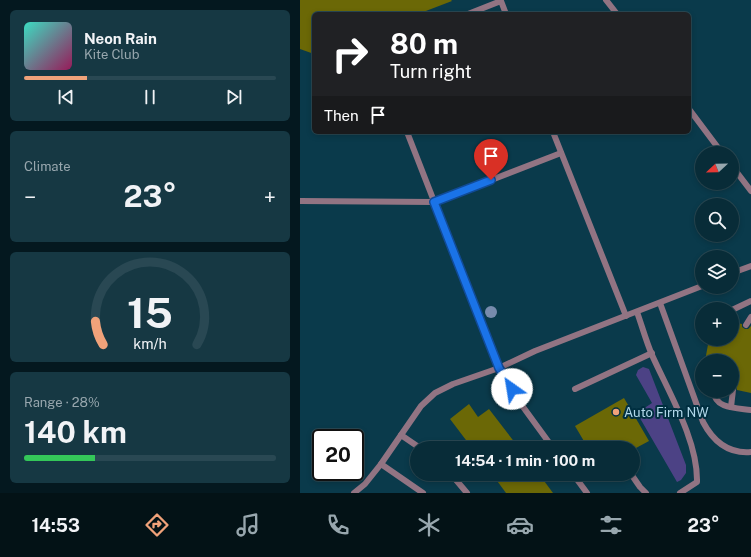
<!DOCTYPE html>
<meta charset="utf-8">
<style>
body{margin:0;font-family:"Public Sans",sans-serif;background:#163843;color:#f1f3f6;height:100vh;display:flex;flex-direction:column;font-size:15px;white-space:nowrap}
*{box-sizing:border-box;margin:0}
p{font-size:13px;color:#98a7ae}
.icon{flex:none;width:22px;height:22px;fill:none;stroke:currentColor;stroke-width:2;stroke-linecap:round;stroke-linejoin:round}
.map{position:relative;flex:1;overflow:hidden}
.details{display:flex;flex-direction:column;gap:10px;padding:10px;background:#04181f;width:300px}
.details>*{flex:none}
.hud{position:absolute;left:12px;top:12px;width:379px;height:122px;border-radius:6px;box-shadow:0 2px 6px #0003,0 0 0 1px #294853;background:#202124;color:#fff;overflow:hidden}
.needle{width:26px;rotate:248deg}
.fabs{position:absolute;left:395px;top:146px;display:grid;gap:8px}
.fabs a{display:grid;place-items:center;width:44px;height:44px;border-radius:50%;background:#082c38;box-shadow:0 2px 6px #0003,0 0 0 1px #294853;font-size:20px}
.speed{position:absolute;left:12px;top:429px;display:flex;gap:8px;font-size:20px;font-weight:700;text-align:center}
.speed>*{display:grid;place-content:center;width:52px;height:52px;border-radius:50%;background:#082c38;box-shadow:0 2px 6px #0003,0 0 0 1px #294853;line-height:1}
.speed .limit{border:2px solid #111;border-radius:6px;background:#fff;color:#111}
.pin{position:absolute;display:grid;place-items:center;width:34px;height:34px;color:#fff;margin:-41px -17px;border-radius:50% 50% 50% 0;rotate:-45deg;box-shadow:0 0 4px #0007}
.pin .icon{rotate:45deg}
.me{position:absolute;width:44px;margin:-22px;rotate:328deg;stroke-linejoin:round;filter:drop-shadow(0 0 3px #0008)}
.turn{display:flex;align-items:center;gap:14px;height:84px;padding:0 12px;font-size:18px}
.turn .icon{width:52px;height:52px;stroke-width:2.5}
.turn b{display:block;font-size:28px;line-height:34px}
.then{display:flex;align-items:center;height:38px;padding:0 12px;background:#0003;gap:8px;font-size:15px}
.big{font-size:30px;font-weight:700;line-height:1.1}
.details .card{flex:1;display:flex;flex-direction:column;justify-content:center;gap:6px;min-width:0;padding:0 14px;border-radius:6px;background:#163843}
.details .dial{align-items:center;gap:0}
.dial svg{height:104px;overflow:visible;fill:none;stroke:#294853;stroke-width:7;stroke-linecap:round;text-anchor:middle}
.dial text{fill:#f1f3f6;stroke:none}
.song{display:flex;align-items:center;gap:12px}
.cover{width:48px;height:48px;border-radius:6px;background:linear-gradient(135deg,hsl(170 70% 55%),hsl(330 70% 35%))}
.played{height:4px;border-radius:2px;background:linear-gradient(90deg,#f0a27a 25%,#294853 25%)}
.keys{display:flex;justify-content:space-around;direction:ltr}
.heat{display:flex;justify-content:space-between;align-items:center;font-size:22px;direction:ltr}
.charge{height:6px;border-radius:3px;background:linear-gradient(90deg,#34c759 28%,#294853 0)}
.trip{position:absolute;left:110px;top:441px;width:230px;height:40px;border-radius:20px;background:#082c38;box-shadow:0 2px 6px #0003,0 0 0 1px #294853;font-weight:700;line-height:40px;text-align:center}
.dock{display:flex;height:64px;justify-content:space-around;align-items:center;background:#031216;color:#98a7ae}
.dock .icon{width:28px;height:28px}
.dock .active{color:#f0a27a}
.dock b{font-size:18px;color:#f1f3f6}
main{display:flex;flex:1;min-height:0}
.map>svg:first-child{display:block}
.green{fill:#4c4285}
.building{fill:#6b6806}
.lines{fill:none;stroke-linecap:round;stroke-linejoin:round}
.service{stroke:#927483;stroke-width:6}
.tree{fill:#778bac}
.route-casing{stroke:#114b97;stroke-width:10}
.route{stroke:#1a73e8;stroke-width:7}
.poi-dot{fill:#f0a27a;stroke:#002f40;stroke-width:1.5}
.labels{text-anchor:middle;stroke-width:4;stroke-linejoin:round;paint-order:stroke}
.poi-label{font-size:13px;fill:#b1d8ea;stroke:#002f40;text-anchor:start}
</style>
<main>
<section class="details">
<div class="card">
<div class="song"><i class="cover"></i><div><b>Neon Rain</b><p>Kite Club</p></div></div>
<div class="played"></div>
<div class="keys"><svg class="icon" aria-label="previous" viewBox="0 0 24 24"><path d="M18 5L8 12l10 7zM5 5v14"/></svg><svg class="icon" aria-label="pause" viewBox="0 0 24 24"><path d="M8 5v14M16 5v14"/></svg><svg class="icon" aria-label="next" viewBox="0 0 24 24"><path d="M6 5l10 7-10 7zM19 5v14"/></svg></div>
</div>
<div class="card"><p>Climate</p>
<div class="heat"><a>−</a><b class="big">23°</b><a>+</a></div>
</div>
<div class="card dial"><svg viewBox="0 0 100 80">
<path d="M14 69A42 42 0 1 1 86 69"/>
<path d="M14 69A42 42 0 0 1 8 51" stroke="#f0a27a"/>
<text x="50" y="56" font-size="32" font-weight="700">15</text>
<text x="50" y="72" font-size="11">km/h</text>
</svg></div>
<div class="card"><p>Range · 28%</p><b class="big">140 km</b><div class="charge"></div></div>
</section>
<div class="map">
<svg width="451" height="493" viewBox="0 0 451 493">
<rect width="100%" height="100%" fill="#0a3a4b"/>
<path class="green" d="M343 367 349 369 386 465V473L381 480 377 482 337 413 352 403 336 375 338 370Z"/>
<g class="building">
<path d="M0 0H151L152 1 118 14H14V54L0 49Z"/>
<path d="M432 322 442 324V327L445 329H448L451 326V393L437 390 436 387 432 386V361H405L409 339H432Z"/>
<path d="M324 398 349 441 336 448H288L275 426Z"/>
<path d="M169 404 178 417 189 409 219 448H172L150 419Z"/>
<path d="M192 474H239L253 493H206Z"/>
</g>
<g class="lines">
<g class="service">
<path d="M306 0 317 14"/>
<path d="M168 14 201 1 206 14"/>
<path d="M389 109 422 153"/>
<path d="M107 132 199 368 218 400 253 448"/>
<path d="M253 132 326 316"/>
<path d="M432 166 451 191"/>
<path d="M0 201 134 202 261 153"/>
<path d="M432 273 451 266"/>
<path d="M360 303 403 422C413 441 428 454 451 452"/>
<path d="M432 310 451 301"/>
<path d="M337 312C342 326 346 341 352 355 369 393 398 441 397 482L380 493"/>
<path d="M446 325 451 317"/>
<path d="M275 389 352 353"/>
<path d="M414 391C414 409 437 408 451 410"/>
<path d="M431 407 433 390"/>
<path d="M101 435 120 448"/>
<path d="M81 464 123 493"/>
<path d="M151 474 167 493"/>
<path d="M273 474 287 493"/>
<path d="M331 474 340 487 346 493"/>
<path d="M54 493 65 484 81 464 121 406 135 393 153 384 199 368 235 351 402 286"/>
</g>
</g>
<circle class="tree" cx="191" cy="312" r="6"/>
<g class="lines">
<g class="route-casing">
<path id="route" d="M191 180 134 202 199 368 212 389"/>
</g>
<use href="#route" class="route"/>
</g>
<circle class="poi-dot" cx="316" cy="412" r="4"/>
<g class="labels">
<g class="poi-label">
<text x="324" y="417">Auto Firm NW</text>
</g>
</g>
</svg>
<div class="fabs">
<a><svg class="needle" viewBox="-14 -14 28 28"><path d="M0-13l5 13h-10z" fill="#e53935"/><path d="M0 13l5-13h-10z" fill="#98a7ae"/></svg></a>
<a><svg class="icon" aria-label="search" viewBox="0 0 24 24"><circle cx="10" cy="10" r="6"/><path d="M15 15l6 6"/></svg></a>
<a><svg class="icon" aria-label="layers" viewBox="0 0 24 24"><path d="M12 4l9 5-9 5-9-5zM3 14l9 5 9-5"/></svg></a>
<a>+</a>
<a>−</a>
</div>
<div class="speed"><div class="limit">20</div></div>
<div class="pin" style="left:191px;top:180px;background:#d93025"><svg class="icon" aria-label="arrive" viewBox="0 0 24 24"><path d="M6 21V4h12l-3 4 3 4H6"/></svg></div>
<svg class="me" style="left:212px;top:389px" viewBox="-20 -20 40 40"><circle r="19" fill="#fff"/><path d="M0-13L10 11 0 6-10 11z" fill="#1a73e8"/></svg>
<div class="trip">14:54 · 1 min · 100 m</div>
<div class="hud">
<div class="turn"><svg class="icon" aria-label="right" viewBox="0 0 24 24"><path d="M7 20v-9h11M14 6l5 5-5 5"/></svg><div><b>80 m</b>Turn right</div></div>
<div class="then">Then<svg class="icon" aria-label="arrive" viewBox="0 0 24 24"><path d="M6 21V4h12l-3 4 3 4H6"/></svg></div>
</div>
</div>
</main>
<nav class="dock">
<b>14:53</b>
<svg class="icon active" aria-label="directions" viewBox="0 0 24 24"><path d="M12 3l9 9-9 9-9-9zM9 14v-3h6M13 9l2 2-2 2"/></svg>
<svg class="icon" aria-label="music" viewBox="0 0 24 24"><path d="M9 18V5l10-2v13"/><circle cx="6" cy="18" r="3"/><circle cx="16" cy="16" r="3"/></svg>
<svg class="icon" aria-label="phone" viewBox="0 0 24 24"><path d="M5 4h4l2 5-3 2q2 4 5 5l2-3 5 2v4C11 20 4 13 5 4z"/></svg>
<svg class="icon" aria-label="climate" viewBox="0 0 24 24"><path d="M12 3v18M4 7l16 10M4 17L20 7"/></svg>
<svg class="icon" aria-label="car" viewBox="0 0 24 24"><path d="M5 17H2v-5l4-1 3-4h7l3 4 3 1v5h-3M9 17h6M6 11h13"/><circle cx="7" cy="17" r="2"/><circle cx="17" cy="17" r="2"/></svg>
<svg class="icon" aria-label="filters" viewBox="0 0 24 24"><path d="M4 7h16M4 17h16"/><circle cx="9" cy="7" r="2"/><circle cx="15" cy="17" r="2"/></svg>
<b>23°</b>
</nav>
